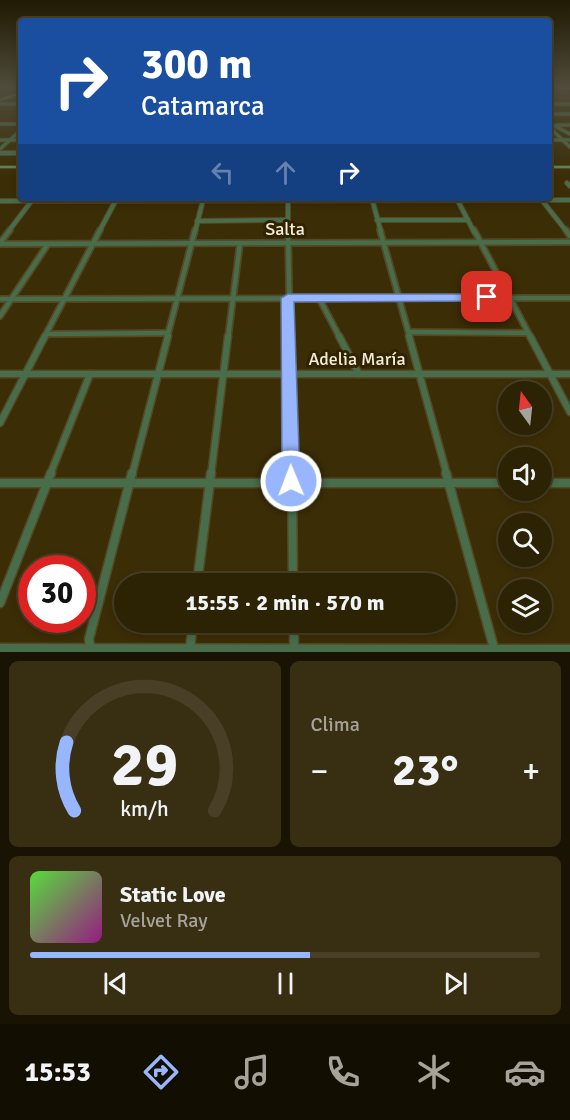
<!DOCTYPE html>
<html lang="es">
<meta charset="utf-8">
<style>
body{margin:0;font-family:Signika,sans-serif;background:#382f13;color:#f1f3f6;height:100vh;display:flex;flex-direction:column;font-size:22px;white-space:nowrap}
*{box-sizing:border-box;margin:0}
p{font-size:20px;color:#a6a49a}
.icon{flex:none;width:33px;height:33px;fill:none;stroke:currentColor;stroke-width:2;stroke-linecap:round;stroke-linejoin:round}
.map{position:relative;height:652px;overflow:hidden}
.sheet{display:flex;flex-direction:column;gap:9px;padding:9px;background:#181302;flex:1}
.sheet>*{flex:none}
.top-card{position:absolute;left:18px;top:18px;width:534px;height:183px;border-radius:6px;box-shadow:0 3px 9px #0003,0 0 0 2px #483f26;background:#1a4fa0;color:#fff;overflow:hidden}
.needle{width:39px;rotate:345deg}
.fabs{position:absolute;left:498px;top:381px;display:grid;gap:12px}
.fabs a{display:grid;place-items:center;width:54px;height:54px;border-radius:50%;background:#2c2204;box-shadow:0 3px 9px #0003,0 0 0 2px #483f26;font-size:30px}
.speed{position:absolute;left:18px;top:555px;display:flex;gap:12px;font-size:30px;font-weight:700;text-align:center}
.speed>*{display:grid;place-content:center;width:78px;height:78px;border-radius:50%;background:#2c2204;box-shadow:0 3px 9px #0003,0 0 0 2px #483f26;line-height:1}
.speed .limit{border:9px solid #d22;background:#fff;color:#111}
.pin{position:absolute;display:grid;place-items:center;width:51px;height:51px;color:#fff;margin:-26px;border-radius:12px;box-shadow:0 3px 9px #0006}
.me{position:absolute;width:66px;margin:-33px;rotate:359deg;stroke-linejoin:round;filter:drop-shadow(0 0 4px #0008)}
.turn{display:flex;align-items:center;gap:21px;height:126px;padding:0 24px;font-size:27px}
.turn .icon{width:78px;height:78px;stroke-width:2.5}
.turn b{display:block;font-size:42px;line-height:51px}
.lanes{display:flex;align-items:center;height:57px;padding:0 24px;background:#0003;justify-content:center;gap:30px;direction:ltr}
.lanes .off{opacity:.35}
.big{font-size:45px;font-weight:700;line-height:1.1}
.sheet .card{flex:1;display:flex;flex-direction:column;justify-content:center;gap:9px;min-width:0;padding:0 21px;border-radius:9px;background:#382f13}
.sheet .dial{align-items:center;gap:0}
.dial svg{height:156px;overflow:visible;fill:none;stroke:#483f26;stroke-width:7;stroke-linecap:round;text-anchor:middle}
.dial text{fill:#f1f3f6;stroke:none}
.song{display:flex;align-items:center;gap:18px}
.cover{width:72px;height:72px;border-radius:9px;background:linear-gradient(135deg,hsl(110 70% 55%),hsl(310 70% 35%))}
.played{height:6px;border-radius:3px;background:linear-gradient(90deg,#98b6fd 55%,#483f26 55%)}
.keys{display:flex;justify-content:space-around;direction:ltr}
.heat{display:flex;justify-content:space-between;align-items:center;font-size:33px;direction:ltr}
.sheet .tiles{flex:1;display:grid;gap:9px;grid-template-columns:1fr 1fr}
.card:last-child{grid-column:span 2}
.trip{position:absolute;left:114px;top:573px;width:342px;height:60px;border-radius:30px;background:#2c2204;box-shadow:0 3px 9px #0003,0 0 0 2px #483f26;font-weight:700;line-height:60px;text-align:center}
.dock{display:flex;height:96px;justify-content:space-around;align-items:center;background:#120e02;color:#a6a49a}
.dock .icon{width:42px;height:42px}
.dock .on{color:#98b6fd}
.dock b{font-size:27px;color:#f1f3f6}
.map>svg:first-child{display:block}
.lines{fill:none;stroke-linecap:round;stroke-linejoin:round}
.street-far4-casing{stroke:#554824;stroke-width:4.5}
.street-far3-casing{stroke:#554824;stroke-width:6}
.street-far2-casing{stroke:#554824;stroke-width:8}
.street-far1-casing{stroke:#554824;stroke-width:9}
.street-casing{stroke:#554824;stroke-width:11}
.secondary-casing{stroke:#554824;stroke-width:2}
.street-far4{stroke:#486d4b;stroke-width:3}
.street-far3{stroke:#486d4b;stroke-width:4}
.street-far2{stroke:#486d4b;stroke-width:4.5}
.street-far1{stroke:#486d4b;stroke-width:6}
.street{stroke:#486d4b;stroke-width:8}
.secondary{fill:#528f59;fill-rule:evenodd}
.route{fill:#98b6fd;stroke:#6376a4;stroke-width:1.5}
.labels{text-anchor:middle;stroke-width:6;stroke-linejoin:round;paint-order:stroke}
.street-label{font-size:18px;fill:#f6edd9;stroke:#312300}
</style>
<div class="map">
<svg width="570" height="652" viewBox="0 0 570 652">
<rect width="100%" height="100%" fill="#3b2d06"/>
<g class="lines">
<g class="street-far4-casing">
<g id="street-far4">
<path d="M549 87H570"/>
<path d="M0 104H21"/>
<path d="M549 104H570"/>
<path d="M549 114H570"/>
<path d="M549 123 570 134"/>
<path d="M0 124H21"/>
<path d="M557 125H570"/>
<path d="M549 127 570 147"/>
<path d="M0 140H21"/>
<path d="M549 140H570"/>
<path d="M0 149 21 130"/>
</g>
</g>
<g class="street-far3-casing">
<g id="street-far3">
<path d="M0 153H21"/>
<path d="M567 183 570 186"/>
<path d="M372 199 381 232"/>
<path d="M457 199 474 232"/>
<path d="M541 199 567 232"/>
<path d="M288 200V232"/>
<path d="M0 201 570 200"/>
<path d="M377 220H468"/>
<path d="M197 221 288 220"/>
<path d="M8 232 33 199"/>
<path d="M99 232 117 198"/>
<path d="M195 232 203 200"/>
</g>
</g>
<g class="street-far2-casing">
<g id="street-far2">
<path d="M288 230 290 338"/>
<path d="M380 230 410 338"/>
<path d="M474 230 531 338"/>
<path d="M566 230 570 236"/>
<path d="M0 243 10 230"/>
<path d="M0 244 570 242"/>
<path d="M319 298 340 338"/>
<path d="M0 299 570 298"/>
<path d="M0 316 48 244"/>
<path d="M409 332 528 333"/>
<path d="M47 334 168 333"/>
<path d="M44 338 100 230"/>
<path d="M167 338 195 230"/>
<path d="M228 338 240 243"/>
</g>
</g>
<g class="street-far1-casing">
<g id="street-far1">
<path d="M290 336 292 475"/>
<path d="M339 336 359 374"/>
<path d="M409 336 447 475"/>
<path d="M530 336 570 412"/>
<path d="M0 374H570"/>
<path d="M0 423 45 336"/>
<path d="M50 475 90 374"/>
<path d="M132 475 168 336"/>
<path d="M211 475 228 336"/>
</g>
</g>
<g class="street-casing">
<g id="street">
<path d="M292 473 293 584"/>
<path d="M446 473 495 652"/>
<path d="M0 483H508"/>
<path d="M542 483H570"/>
<path d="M197 584 211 473"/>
<path d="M0 603 51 473"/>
<path d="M294 622V650"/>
<path d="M0 648 570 649"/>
<path d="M190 649 193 622"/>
<path d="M91 652 89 639 132 473"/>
</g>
</g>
<g class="secondary-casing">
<g id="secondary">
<path d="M21 92V94L0 101V99Z"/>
<rect x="0" y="166" width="21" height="2"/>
<rect x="549" y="166" width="21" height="2"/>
</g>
</g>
<use href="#street-far4" class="street-far4"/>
<use href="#street-far3" class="street-far3"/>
<use href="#street-far2" class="street-far2"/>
<use href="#street-far1" class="street-far1"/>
<use href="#street" class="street"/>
<use href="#secondary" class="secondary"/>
</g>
<linearGradient id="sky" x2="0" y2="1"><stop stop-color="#201903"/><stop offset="0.49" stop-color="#4f4c3b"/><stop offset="1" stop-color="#4f4c3b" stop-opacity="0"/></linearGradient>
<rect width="570" height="178" fill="url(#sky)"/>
<path class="route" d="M288 294H487L494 297 487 301 294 302 300 481 297 487 291 489 285 487 282 481 281 298Z"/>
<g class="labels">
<g class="street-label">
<text x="285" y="235">Salta</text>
<text x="357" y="365">Adelia María</text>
</g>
</g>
</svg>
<div class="fabs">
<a><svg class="needle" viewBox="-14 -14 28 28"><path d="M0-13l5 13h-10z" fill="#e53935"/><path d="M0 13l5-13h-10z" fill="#a6a49a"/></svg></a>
<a><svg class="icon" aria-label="sound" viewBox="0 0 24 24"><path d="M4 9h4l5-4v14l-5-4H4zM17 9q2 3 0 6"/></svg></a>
<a><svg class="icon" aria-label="search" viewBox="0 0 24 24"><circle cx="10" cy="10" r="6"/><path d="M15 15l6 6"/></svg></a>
<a><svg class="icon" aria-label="layers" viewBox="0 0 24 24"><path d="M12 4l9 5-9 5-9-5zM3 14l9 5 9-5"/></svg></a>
</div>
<div class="speed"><div class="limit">30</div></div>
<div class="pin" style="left:487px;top:297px;background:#d93025"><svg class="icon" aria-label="arrive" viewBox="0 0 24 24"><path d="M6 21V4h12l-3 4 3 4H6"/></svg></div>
<svg class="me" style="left:291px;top:481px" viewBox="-20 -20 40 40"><circle r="17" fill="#98b6fd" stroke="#fff" stroke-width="3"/><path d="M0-11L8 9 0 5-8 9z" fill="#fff"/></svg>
<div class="trip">15:55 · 2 min · 570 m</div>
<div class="top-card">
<div class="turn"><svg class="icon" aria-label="right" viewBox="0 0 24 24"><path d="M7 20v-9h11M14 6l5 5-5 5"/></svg><div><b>300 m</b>Catamarca</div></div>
<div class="lanes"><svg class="icon off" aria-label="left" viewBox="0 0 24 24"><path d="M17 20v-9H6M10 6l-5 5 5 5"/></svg><svg class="icon off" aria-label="ahead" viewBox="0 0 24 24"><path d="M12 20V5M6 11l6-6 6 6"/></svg><svg class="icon" aria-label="right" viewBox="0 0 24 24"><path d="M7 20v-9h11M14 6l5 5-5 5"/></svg></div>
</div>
</div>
<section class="sheet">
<div class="tiles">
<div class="card dial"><svg viewBox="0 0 100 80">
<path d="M14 69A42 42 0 1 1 86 69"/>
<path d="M14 69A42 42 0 0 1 10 34" stroke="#98b6fd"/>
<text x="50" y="56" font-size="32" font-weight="700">29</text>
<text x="50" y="72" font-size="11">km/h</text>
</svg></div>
<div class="card"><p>Clima</p>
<div class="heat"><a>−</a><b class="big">23°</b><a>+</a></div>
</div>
<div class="card">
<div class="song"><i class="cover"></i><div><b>Static Love</b><p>Velvet Ray</p></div></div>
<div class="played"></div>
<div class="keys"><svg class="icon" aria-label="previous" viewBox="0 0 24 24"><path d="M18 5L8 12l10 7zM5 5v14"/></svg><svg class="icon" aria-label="pause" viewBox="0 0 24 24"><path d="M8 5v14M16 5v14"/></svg><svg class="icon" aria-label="next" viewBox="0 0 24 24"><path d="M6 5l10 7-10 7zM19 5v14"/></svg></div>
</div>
</div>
</section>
<nav class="dock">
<b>15:53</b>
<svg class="icon on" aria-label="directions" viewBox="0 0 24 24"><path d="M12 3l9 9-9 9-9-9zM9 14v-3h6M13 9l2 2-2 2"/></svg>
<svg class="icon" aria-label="music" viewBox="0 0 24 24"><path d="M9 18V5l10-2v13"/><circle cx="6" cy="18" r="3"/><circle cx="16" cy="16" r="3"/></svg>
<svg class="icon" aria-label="phone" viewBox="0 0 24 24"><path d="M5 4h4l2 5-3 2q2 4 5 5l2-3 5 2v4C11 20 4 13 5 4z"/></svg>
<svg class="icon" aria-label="climate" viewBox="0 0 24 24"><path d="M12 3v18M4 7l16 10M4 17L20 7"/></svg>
<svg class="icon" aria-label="car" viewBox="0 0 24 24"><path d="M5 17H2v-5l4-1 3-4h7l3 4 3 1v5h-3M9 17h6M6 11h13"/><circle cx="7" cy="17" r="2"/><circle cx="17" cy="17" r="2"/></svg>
</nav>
